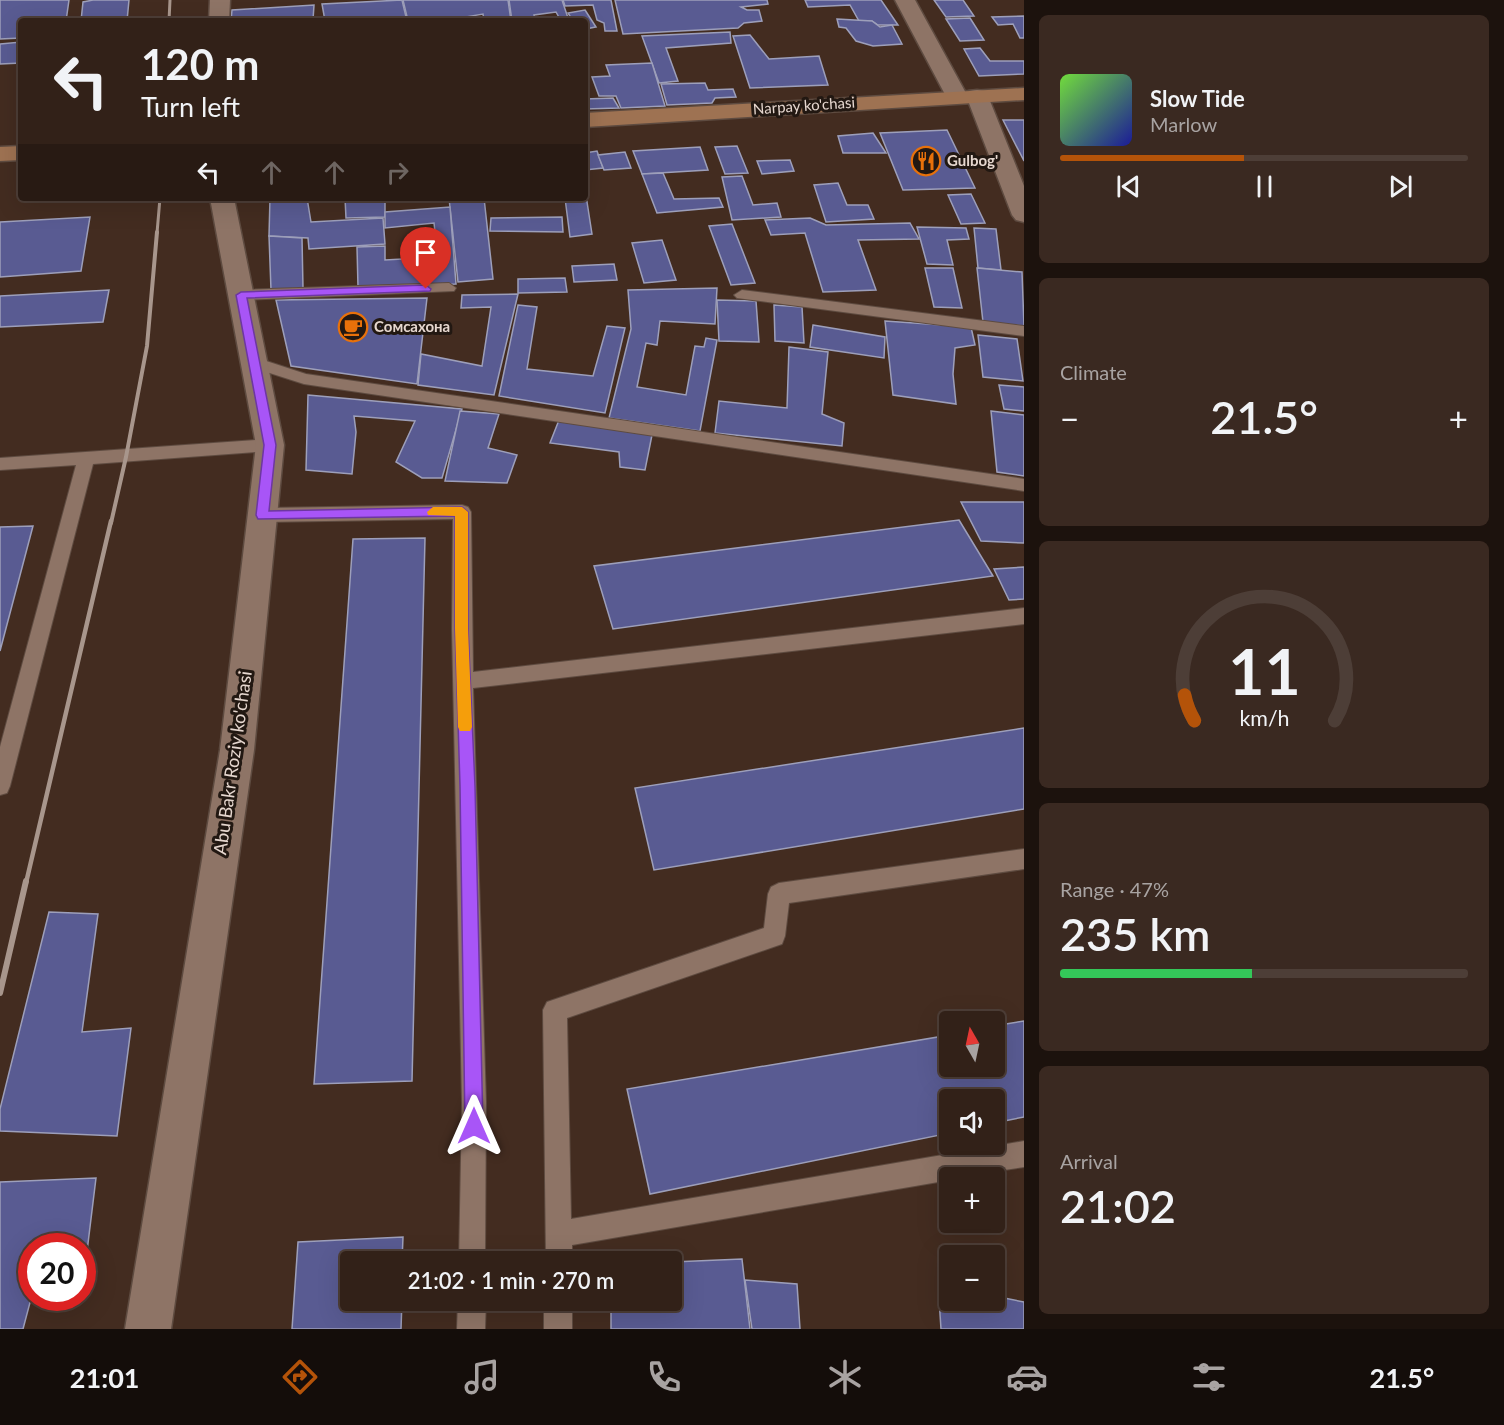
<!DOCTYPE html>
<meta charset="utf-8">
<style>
body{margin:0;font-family:Lato,sans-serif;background:#3a2921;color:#f1f3f6;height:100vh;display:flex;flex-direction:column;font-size:22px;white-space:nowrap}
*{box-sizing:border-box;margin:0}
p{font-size:20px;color:#a8a3a2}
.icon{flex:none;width:33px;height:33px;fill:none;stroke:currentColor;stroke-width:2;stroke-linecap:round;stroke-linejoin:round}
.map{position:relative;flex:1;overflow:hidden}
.drawer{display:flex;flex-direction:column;gap:15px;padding:15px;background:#1c120d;width:480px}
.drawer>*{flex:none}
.hud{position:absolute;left:18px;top:18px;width:570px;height:183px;border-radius:6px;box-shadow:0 6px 24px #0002,0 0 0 2px #4d3e37;background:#322118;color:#f1f3f6;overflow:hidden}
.needle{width:39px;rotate:351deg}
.controls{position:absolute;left:939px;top:1011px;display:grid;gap:12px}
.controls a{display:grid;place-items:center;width:66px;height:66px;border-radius:6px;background:#322118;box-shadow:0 6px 24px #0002,0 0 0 2px #4d3e37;font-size:30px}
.speed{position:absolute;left:18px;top:1233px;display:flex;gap:12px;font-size:30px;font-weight:700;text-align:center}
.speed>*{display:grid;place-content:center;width:78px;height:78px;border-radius:50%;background:#322118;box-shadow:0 6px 24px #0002,0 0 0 2px #4d3e37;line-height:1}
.speed .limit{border:9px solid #d22;background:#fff;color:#111}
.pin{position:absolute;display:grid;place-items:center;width:51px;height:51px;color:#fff;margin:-62px -26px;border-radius:50% 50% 50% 0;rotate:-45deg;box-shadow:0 0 6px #0007}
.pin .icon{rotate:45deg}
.me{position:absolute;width:66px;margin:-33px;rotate:0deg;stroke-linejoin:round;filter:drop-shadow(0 0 4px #0008)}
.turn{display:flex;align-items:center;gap:21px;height:126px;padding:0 24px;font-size:27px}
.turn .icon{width:78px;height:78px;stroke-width:2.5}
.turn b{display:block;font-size:42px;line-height:51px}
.lanes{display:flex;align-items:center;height:57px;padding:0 24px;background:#0003;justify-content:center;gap:30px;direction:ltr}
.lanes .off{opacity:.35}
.big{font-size:45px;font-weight:600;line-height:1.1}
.drawer .card{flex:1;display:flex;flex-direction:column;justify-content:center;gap:9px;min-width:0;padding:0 21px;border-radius:9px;background:#3a2921}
.drawer .dial{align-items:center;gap:0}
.dial svg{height:156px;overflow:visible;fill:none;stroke:#4d3e37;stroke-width:7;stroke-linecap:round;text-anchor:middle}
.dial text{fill:#f1f3f6;stroke:none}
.song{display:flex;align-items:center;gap:18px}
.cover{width:72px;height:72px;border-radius:9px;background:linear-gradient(135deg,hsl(100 70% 55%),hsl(240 70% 35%))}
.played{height:6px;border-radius:3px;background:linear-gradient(90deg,#b45309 45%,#4d3e37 45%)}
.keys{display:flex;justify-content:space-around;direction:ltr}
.heat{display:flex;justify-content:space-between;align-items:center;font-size:33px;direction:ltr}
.charge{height:9px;border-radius:4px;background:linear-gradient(90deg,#34c759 47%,#4d3e37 0)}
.trip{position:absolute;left:340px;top:1251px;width:342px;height:60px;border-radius:6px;background:#322118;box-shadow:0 6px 24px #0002,0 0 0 2px #4d3e37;font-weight:600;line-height:60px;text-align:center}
.tabs{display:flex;height:96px;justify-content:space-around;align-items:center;background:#140d0a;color:#a8a3a2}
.tabs .icon{width:42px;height:42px}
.tabs .active{color:#b45309}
.tabs b{font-size:27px;color:#f1f3f6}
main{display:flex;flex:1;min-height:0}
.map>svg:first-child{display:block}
.building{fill:#595b92;stroke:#9d9fba;stroke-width:1.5}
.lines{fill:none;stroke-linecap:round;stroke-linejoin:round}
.service-casing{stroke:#5e4b40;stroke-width:2}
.minor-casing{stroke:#5e4b40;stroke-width:3}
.secondary-casing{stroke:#5e4b40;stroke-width:3}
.service{fill:#8e7466;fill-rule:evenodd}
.minor{fill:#8e7466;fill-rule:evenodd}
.secondary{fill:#9e7252;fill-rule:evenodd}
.rail-far3{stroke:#a8968c;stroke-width:3}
.rail-far2{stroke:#a8968c;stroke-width:4}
.rail-far1{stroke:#a8968c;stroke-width:4.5}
.rail{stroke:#a8968c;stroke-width:6}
.route{fill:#a855f7;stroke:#6d37a1;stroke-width:1.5}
.slow{fill:#f59e0b}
.labels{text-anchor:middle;stroke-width:6;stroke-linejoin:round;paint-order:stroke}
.far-street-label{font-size:15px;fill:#e6d7cf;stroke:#221812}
.far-poi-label{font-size:15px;font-weight:bold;fill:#e6d7cf;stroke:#221812;text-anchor:start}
.street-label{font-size:18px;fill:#e6d7cf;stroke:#221812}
</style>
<main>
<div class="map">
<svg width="1024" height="1329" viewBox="0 0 1024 1329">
<rect width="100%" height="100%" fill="#432c20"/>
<g class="building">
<path d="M0 0H69L66 21H21V38L0 39Z"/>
<path d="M93 0H129L127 21H81L83 2Z"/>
<path d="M402 0 407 21H325L322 4Z"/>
<path d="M403 0H508L511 21H484L483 14 442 21H408Z"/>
<path d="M509 0H562L569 21H561L556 12 534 15 535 21H512Z"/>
<path d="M563 0H611L617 31H605L604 23 597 20 593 5 565 6Z"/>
<path d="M615 0H767L768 4 741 7 747 10H759L762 21 744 23 738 28 623 34Z"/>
<path d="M805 0H881L898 25H878L872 21H859L850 5 808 7Z"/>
<path d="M934 0H963L974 16 946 17Z"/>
<path d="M314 5 313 20 231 21 232 10Z"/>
<path d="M585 10 596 27 585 29V21H573L568 13Z"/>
<path d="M1024 16V38H1020L1013 24 998 25 992 17Z"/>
<path d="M970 18 984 40 960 41 946 19Z"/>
<path d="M837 19 872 21 880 27 892 25 902 44 873 46 856 41 846 28 839 27Z"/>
<path d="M730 32 731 43 666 48 678 81 659 83 642 36Z"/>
<path d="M750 35 769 59 819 56 828 85 750 88 733 36Z"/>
<path d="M21 42V63L0 64V44Z"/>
<path d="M980 48 990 61H1024V74L979 76 964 49Z"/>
<path d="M652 63 665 106 621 108 616 96H599L592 77 610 76 606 65Z"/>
<path d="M705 83 708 90 733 89 736 97 715 98 712 103 667 105 661 84Z"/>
<path d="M613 98 619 108 585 109V99Z"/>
<path d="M1003 120H1024V161Z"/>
<path d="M947 130 975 188 903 190 880 133Z"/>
<path d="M873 133 886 153H843L838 136Z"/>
<path d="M737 146 748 173 725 174 715 147Z"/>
<path d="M700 147 708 170 642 174 633 151Z"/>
<path d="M597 151 603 168 585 170V153Z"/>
<path d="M625 152 631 168 604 170 598 155Z"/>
<path d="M790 160 794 171 762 174 757 161Z"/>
<path d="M663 173 674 199 719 198 723 207 657 213 642 174Z"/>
<path d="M742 176 753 205 777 203 781 217 732 220 722 177Z"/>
<path d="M838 183 847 205H868L874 219 826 222 814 185Z"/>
<path d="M585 189 592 234 570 237 565 198H585Z"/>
<path d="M971 194 985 223 961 224 948 195Z"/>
<path d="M270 198H307L311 222 383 218 385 244 309 249 308 238 269 236Z"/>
<path d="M345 198H385V217L346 218Z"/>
<path d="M449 198H484L493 279 458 282Z"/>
<path d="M450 207 456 284 358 287 357 247 385 246V260L438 257 434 223 385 228V212Z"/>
<path d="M90 217 81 271 0 277V222Z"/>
<path d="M562 217 563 232 490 231 491 218Z"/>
<path d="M810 218 826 225 910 223 919 239 858 240 876 290 823 292 805 233 771 235 765 220Z"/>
<path d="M732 224 755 283 731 285 709 226Z"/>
<path d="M917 227 966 228 969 239 947 240 953 265 927 264Z"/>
<path d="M974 228 996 229 1001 270 978 268Z"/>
<path d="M269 236 302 238 303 288 271 290Z"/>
<path d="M662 240 676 280 644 283 632 243Z"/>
<path d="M614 264 617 280 574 282 572 266Z"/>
<path d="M925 268H953L962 308 934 307Z"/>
<path d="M977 268 1022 272 1024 326 983 322Z"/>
<path d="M565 278 567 292 518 293V279Z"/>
<path d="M717 288 715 324 660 321 657 345 646 343 637 387 686 395 695 346 704 347 706 338 717 340 700 431 609 418 631 329 628 290Z"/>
<path d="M109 290 103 322 0 327V296Z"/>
<path d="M518 294 494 395 418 385 421 354 482 366 491 307 461 308 462 295Z"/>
<path d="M427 298 417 384 291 366 276 300Z"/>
<path d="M717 300 756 301 759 342 719 341Z"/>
<path d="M518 305 537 307 527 369 593 376 607 326 625 328 605 413 499 396Z"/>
<path d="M774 305 802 307 804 343 775 341Z"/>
<path d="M885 321 971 327 975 345 955 348 953 374 956 404 893 395Z"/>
<path d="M813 325 885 337 884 358 810 347Z"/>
<path d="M978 335 1017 339 1023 381 983 377Z"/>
<path d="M789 347 828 352 822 414 844 423 842 446 715 433 719 401 787 408Z"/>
<path d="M999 385 1024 387V411L1004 409Z"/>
<path d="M308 395 462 409 442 478H422L396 462 415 421 354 416 356 432 352 474 306 470Z"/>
<path d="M460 411 499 414 488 448 517 455 507 483 445 481Z"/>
<path d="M991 411 1024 415V476L997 472Z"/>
<path d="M559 420 652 435 645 470 620 467 619 452 550 443Z"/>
<path d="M961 502H1024V543L981 541Z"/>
<path d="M959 520 993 576 613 629 594 566Z"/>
<path d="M33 526 0 651V527Z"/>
<path d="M425 538 412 1081 314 1084 353 539Z"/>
<path d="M1024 567V599L1009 600 994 569Z"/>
<path d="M1024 728V809L654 870 635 788Z"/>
<path d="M49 912 98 914 82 1032 131 1028 117 1136 0 1131V1109Z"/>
<path d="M1024 1021V1117L994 1123V1100H950V1133L650 1194 627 1089 950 1035V1066H994V1026Z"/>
<path d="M96 1178 84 1276 82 1246H32V1295L23 1329H0V1182Z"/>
<path d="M403 1237 402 1262H351V1300H402L401 1329H292L298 1242Z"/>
<path d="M742 1259 750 1329H611V1300H672V1262Z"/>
<path d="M745 1280 797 1284 800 1329H752Z"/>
<path d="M938 1283 950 1285V1300H994V1296L1024 1302V1329H941Z"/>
</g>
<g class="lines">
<g class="service-casing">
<g id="service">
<path d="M449 283 456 288 454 291 241 300 233 295 241 290Z"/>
<path d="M742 290 1024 326V336L737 298 734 295Z"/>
<path d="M254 357 306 374 1024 479V491L304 384 248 366 246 362 248 358Z"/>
<path d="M270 439 276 441 278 445 276 449 270 451 93 464 10 786 7 793 0 795V747L76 465 0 470V458Z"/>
<path d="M462 505 468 507 471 512 473 672 1024 608V624L473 688 486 1103 485 1262H459L462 1103 452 629 453 519 263 522 257 520 254 515 257 510 263 508Z"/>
<path d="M1024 849V869L789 903 785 936 782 944 567 1018 571 1219 1024 1141V1167L950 1178V1180L572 1245V1262H546L543 1010 547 1002 764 928 768 894 771 887 779 883Z"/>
<path d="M458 1300H486L485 1329H457Z"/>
<rect x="544" y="1300" width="28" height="29"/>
</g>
</g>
<g class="minor-casing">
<g id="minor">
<path d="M210 0H230L229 21H209Z"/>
<path d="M895 0H915L967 95 969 91 977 90 985 91 988 96 1024 186V222L1016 220 1012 215 967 98 965 102 957 103 949 102Z"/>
<path d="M210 198H234L284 445 254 750 171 1329H125L220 750 256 445Z"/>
</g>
</g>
<g class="secondary-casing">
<g id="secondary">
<path d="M1024 88V100L585 127V113Z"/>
<path d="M21 146V160L0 161V147Z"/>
</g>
</g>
<use href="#service" class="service"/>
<use href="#minor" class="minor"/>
<use href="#secondary" class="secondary"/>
<g class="rail-far3">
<path d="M169 21 170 0"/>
<path d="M157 233 160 198"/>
</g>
<path class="rail-far2" d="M111 523 126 457 147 346 157 232"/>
<path class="rail-far1" d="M26 883 111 521"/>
<path class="rail" d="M0 993 26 881"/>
</g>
<path class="route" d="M426 285 431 289 430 291 247 298 276 445 269 511 462 507 468 512V628L475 786 483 1126 480 1132 474 1135 468 1132 465 1126 460 786 455 628V516L258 519 256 515 264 445 236 295 241 292Z"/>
<path class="slow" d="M433 507H462L468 512V628L472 727 470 731H460L458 727 455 628V516L428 515 427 512Z"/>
<defs>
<g id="restaurant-ring" transform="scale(1.5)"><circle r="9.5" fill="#221812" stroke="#e8710a" stroke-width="1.5"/><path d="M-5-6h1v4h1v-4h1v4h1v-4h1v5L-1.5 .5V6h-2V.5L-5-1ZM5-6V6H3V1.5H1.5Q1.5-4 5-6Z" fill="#e8710a"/></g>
<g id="cafe-ring" transform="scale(1.5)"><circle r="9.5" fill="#221812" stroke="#e8710a" stroke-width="1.5"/><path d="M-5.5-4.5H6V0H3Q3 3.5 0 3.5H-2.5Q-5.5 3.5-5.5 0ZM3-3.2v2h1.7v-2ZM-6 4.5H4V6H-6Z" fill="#e8710a"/></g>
</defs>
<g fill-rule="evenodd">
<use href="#restaurant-ring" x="926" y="161"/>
<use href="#cafe-ring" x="353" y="327"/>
</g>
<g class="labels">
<g class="far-street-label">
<text transform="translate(804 106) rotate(-4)" y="5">Narpay ko'chasi</text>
</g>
<g class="far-poi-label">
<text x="947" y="166">Gulbog'</text>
<text x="374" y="332">Сомсахона</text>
</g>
<g class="street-label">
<text transform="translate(233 763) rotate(-82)" y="6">Abu Bakr Roziy ko'chasi</text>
</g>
</g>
</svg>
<div class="controls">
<a><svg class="needle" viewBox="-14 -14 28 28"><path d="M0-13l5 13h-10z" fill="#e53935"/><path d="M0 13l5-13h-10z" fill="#a8a3a2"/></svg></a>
<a><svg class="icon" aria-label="sound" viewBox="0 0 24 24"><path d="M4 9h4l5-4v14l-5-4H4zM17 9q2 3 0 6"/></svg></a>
<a>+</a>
<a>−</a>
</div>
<div class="speed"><div class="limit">20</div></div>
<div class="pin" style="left:426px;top:289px;background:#d93025"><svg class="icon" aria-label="arrive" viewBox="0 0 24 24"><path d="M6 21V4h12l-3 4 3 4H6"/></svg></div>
<svg class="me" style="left:474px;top:1126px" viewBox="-20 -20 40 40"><path d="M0-17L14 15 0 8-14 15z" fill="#a855f7" stroke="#fff" stroke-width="4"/></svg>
<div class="trip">21:02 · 1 min · 270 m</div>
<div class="hud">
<div class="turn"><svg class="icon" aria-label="left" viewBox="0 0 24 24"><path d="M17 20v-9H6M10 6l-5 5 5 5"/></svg><div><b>120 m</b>Turn left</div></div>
<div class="lanes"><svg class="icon" aria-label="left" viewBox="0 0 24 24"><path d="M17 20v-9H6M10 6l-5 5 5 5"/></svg><svg class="icon off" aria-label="ahead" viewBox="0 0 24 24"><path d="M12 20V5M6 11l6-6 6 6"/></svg><svg class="icon off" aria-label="ahead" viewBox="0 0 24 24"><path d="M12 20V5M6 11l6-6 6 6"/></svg><svg class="icon off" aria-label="right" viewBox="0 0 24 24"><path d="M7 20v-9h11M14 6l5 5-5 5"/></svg></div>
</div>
</div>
<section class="drawer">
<div class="card">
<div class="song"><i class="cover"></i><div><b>Slow Tide</b><p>Marlow</p></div></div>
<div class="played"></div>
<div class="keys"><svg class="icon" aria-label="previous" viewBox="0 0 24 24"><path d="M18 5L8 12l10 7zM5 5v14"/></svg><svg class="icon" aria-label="pause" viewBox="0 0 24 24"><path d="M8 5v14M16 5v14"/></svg><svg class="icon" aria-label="next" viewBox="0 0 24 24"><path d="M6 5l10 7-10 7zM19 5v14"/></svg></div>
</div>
<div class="card"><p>Climate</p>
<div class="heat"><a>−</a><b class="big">21.5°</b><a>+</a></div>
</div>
<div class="card dial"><svg viewBox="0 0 100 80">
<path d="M14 69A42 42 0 1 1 86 69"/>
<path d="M14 69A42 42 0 0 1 9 56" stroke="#b45309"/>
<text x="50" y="56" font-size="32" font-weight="700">11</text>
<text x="50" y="72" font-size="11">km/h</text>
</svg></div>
<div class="card"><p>Range · 47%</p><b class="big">235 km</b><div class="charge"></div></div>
<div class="card"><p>Arrival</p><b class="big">21:02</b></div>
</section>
</main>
<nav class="tabs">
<b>21:01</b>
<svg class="icon active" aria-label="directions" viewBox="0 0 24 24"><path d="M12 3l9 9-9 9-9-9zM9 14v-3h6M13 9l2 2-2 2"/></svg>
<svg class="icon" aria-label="music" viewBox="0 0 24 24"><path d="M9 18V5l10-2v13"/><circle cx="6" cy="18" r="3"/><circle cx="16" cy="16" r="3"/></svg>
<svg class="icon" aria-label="phone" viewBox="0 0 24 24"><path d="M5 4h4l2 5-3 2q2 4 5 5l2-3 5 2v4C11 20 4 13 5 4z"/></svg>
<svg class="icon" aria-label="climate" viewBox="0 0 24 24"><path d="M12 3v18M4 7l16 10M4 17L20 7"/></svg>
<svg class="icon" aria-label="car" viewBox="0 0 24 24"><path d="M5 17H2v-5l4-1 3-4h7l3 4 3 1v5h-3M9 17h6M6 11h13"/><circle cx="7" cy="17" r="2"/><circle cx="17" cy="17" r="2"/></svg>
<svg class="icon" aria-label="filters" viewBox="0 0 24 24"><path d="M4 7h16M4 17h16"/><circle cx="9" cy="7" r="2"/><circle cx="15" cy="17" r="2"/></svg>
<b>21.5°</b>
</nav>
